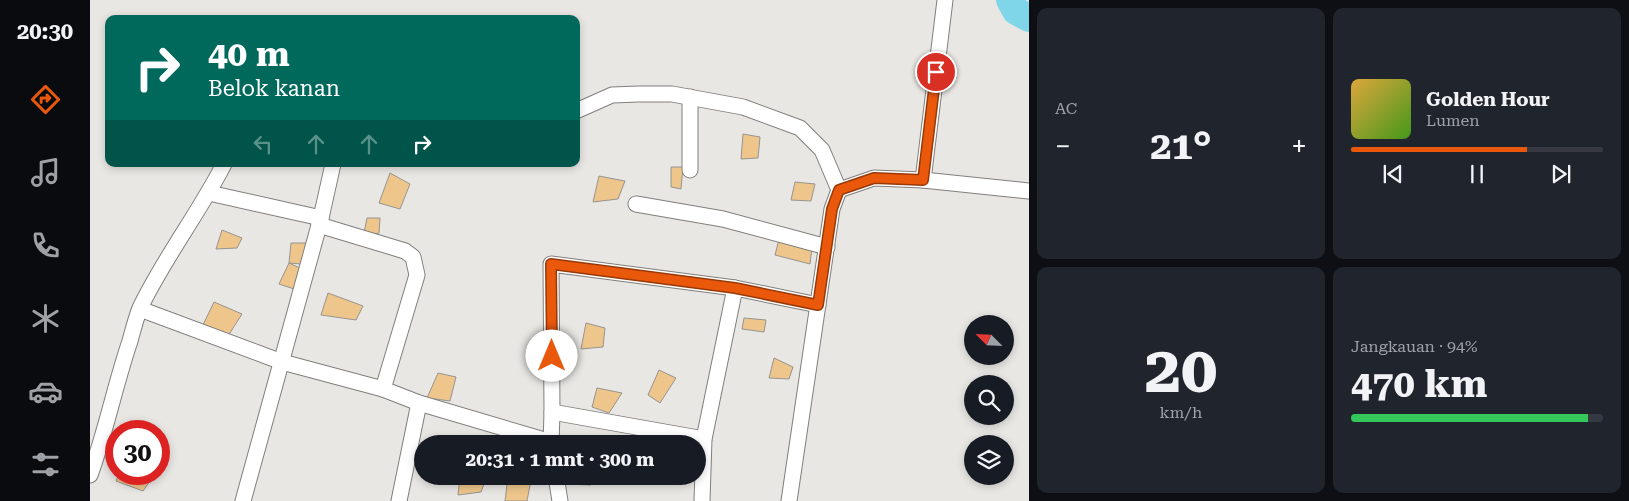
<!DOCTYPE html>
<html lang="id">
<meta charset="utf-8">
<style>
body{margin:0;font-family:"Roboto Serif",serif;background:#20242c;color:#f1f3f6;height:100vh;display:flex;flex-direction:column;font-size:19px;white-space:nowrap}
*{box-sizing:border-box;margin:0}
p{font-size:16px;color:#9ea1a6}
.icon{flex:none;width:28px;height:28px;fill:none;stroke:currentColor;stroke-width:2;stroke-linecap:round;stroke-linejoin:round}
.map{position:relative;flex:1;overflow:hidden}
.side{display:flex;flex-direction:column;gap:8px;padding:8px;background:#0d0f14;width:600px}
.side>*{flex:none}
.guide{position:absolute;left:15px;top:15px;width:475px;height:152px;border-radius:10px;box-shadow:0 2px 8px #0003;background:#00695c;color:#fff;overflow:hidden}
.needle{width:32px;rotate:294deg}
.tools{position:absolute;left:874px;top:315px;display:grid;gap:10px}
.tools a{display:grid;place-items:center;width:50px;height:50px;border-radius:50%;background:#171b24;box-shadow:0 2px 8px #0003;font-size:25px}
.speed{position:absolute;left:15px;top:420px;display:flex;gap:10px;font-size:25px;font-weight:700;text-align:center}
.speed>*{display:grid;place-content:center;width:65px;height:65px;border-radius:50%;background:#171b24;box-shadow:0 2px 8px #0003;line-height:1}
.speed .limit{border:8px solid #d22;background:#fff;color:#111}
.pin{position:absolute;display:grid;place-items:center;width:42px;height:42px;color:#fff;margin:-21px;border:2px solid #fff;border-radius:50%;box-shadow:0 1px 5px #0007}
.me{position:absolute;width:55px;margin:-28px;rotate:0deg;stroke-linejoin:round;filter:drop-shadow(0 0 4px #0008)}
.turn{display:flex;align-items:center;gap:18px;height:105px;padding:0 20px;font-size:22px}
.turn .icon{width:65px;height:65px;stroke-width:2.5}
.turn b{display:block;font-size:35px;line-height:42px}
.lanes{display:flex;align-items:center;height:48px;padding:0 20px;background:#0003;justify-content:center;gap:25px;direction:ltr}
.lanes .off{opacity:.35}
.big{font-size:38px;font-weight:700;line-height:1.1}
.side .card{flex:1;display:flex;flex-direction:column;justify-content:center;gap:8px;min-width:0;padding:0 18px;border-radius:10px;background:#20242c}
.side .dial{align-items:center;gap:0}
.dial b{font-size:65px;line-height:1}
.song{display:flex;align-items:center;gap:15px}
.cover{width:60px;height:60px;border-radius:8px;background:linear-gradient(135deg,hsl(40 70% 55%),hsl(100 70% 35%))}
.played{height:5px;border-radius:2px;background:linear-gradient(90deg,#ea580c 70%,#363941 70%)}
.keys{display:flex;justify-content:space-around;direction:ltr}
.heat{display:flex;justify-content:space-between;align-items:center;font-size:28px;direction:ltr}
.charge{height:8px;border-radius:4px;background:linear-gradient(90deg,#34c759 94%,#363941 0)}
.side .tiles{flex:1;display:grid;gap:8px;grid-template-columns:repeat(2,1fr)}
.trip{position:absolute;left:324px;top:435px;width:292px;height:50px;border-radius:25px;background:#171b24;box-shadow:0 2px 8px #0003;font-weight:700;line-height:50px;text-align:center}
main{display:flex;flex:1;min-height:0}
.tab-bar{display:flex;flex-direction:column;width:90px;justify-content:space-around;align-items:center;background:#090b0e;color:#9ea1a6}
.tab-bar .icon{width:35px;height:35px}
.tab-bar .active{color:#ea580c}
.tab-bar b{font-size:22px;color:#f1f3f6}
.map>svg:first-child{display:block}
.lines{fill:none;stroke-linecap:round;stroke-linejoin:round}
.river{stroke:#80d6e9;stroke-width:28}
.building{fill:#eec58b;stroke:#969491}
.street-casing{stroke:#817f7c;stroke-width:17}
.street{stroke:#fff;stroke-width:15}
.route-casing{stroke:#983908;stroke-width:12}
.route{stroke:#ea580c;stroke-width:9}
</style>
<main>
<nav class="tab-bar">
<b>20:30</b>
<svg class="icon active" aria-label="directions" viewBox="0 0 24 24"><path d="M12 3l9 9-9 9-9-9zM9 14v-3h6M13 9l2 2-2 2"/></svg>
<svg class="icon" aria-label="music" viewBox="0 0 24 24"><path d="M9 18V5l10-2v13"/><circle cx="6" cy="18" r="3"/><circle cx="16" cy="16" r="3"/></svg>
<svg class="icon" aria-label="phone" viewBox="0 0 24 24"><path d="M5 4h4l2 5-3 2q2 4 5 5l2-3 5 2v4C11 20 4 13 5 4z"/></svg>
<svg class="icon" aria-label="climate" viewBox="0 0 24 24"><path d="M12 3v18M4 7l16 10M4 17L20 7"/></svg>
<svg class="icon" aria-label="car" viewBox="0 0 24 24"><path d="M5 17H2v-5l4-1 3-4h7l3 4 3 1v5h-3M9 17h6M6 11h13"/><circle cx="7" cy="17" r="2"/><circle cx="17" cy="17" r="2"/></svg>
<svg class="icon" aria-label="filters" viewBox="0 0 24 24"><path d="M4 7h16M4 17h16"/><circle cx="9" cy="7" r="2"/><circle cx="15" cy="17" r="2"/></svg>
</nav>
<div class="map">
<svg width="939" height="501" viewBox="0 0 939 501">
<rect width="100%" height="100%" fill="#e9e7e3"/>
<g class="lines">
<path class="river" d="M920 0 926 11 939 18"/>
</g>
<g class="building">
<path d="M653 134 670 137 668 158 651 159Z"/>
<path d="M581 167H593L591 189 581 187Z"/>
<path d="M300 173 320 184 310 209 289 203Z"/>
<path d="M509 176 535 181 528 199 503 202Z"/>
<path d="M705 182 725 184 721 201 701 200Z"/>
<path d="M277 218H290L289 233 273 238Z"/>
<path d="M132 230 152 238 147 248 126 249Z"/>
<path d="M689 239 722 247 720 264 685 255Z"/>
<path d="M201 243H217L211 264 199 263Z"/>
<path d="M199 263 212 269 204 289 189 284Z"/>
<path d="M238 293 273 306 266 320 231 315Z"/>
<path d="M124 302 152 314 138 336 112 327Z"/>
<path d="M654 318 676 320 674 332 652 329Z"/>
<path d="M496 323 515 328 513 347 491 349Z"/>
<path d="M684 358 703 367 699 379 679 378Z"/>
<path d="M569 370 586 378 570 403 558 395Z"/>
<path d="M348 373 366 377 360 401 337 398Z"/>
<path d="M507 388 532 393 519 413 502 407Z"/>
<path d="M69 440 77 441 72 464 69 463Z"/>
<path d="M29 474H65L53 491 26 481Z"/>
<path d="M370 476H397L391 492 368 495Z"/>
<path d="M418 476 441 480 437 501H415Z"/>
<path d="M476 476H502L501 485 475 484Z"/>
</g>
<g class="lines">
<g class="street-casing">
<g id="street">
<path d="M600 97V170"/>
<path d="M486 111 522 95 549 94H582L653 107 710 128 732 150 749 190"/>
<path d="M833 180 855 0"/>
<path d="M119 193 231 218"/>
<path d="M546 204 633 219 737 247"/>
<path d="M229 225 315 251 323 257 327 275 293 389"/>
<path d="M50 309 192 362 293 389 329 403 461 442"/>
<path d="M462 412 614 439"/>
<path d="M461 444 462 412 461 264 645 288 728 305"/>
<path d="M0 475C16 431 25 385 40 341 43 330 46 318 50 308 74 258 109 213 134 164"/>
<path d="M466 476 470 501"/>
<path d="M153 501 231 218 243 164"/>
<path d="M309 501 329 403"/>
<path d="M612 501 614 439 645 288"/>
<path d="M699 501 742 209 749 190 784 178 833 180 939 191"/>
</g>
</g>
<use href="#street" class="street"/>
</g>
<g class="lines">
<g class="route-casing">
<path id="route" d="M462 356 461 264 645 288 728 305 742 209 749 190 784 178 833 180 846 72"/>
</g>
<use href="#route" class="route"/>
</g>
</svg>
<div class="tools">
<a><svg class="needle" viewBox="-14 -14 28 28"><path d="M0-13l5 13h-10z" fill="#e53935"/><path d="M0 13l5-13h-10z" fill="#9ea1a6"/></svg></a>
<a><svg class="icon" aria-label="search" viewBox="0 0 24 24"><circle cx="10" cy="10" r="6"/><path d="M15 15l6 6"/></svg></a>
<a><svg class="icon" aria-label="layers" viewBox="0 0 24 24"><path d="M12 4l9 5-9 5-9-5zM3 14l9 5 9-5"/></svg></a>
</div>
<div class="speed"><div class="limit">30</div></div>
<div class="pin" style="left:846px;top:72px;background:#d93025"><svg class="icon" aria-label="arrive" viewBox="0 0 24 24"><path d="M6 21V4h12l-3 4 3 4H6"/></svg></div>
<svg class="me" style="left:462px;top:356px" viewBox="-20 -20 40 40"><circle r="19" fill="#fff"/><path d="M0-13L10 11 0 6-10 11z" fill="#ea580c"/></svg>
<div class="trip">20:31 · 1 mnt · 300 m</div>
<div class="guide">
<div class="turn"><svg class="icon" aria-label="right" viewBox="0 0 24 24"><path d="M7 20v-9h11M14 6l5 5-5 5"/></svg><div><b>40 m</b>Belok kanan</div></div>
<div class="lanes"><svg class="icon off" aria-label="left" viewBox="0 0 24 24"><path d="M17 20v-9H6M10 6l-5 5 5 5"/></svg><svg class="icon off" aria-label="ahead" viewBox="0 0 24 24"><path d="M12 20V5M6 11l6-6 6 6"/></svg><svg class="icon off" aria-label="ahead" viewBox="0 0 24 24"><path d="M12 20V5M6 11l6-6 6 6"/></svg><svg class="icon" aria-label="right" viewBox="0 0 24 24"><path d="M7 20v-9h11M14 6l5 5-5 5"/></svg></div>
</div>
</div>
<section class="side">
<div class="tiles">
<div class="card"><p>AC</p>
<div class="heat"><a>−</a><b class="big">21°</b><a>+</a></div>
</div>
<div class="card">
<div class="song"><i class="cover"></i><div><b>Golden Hour</b><p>Lumen</p></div></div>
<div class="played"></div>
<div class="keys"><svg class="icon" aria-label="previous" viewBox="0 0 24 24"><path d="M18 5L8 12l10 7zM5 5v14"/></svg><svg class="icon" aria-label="pause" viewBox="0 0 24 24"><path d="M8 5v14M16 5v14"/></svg><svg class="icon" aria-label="next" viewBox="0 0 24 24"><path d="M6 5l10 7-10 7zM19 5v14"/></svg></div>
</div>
<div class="card dial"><b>20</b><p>km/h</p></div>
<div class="card"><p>Jangkauan · 94%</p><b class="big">470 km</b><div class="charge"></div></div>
</div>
</section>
</main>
